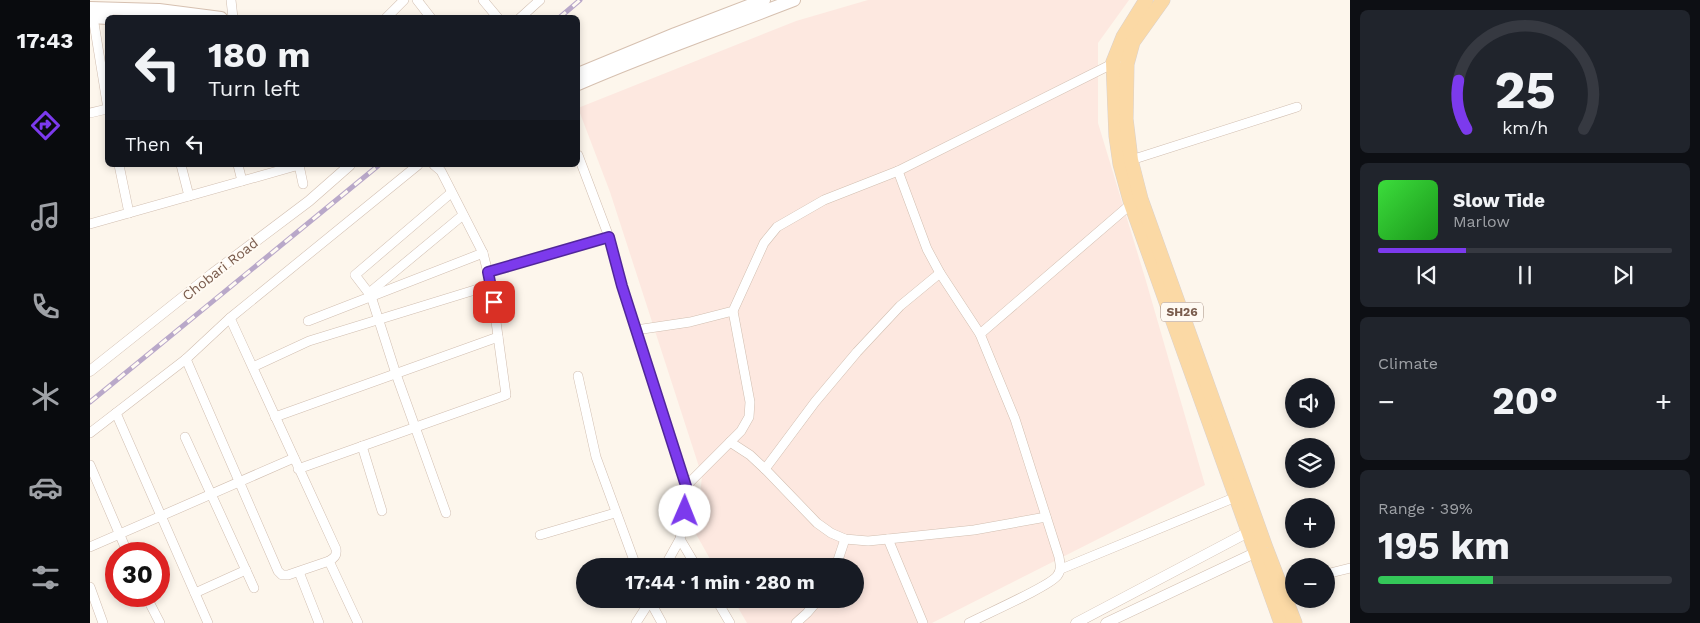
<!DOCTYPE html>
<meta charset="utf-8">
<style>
body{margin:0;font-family:"Work Sans",sans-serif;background:#20242c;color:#f1f3f6;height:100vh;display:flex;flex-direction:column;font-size:19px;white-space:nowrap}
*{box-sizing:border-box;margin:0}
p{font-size:16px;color:#9ea1a6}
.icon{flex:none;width:28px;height:28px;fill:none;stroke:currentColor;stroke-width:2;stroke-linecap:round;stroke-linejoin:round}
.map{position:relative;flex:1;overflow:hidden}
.details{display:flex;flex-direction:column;gap:10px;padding:10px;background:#0d0f14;width:350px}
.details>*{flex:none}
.guide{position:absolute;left:15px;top:15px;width:475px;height:152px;border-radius:8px;box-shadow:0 2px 8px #0003;background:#171b24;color:#f1f3f6;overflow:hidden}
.controls{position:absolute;left:1195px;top:378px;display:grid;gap:10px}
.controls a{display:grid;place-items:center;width:50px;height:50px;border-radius:50%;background:#171b24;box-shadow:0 2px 8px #0003;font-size:25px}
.speed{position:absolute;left:15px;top:542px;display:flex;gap:10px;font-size:25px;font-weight:700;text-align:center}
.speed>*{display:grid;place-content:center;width:65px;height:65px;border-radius:50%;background:#171b24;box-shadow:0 2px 8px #0003;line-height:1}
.speed .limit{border:8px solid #d22;background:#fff;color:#111}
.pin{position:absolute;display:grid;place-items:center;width:42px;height:42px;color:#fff;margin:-21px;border-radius:10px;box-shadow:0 2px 8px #0006}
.me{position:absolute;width:55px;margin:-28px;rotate:1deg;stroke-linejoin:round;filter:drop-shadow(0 0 4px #0008)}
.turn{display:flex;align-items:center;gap:18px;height:105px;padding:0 20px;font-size:22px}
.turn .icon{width:65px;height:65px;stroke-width:2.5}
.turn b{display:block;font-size:35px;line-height:42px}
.then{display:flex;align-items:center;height:48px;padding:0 20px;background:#0003;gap:10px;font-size:19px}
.big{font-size:38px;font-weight:700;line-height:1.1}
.details .widget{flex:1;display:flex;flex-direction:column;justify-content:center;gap:8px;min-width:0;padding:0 18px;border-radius:8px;background:#20242c}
.details .dial{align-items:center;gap:0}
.dial svg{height:130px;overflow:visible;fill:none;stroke:#363941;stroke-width:7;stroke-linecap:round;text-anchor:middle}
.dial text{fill:#f1f3f6;stroke:none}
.song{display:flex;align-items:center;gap:15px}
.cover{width:60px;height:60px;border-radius:8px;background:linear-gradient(135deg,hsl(120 70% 55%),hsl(120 70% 35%))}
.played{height:5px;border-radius:2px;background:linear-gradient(90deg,#7c3aed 30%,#363941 30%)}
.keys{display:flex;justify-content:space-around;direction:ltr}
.heat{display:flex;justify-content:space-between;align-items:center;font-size:28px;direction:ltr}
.charge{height:8px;border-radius:4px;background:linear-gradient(90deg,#34c759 39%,#363941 0)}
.trip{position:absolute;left:486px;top:558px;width:288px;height:50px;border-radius:25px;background:#171b24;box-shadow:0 2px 8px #0003;font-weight:700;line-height:50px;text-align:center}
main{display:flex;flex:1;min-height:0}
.dock{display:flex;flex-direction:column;width:90px;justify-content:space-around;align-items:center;background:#090b0e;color:#9ea1a6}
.dock .icon{width:35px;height:35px}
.dock .selected{color:#7c3aed}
.dock b{font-size:22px;color:#f1f3f6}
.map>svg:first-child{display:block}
.commercial{fill:#fde8e0}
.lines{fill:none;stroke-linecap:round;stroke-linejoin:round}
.minor-casing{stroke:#d1beb0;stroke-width:10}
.tertiary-casing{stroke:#d1beb0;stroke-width:11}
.secondary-casing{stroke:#d6c0b0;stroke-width:14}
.primary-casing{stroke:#dad1cd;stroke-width:15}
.minor{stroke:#fff;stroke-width:9}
.tertiary{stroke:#fff;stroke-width:10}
.secondary{stroke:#fff;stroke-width:12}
.primary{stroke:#fbd9a5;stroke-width:14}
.rail-casing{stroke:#b9a8c9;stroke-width:5}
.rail{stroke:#fffaf3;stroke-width:3;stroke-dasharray:9;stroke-linecap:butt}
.route-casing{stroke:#51269a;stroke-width:12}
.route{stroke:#7c3aed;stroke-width:9}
.labels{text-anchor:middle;stroke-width:4;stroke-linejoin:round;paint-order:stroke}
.shield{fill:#fffaf3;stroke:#a28b7f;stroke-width:1}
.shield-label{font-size:12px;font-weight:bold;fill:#7a5c4d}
.street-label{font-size:14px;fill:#7a5c4d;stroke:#fffaf3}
</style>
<main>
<nav class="dock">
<b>17:43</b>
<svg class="icon selected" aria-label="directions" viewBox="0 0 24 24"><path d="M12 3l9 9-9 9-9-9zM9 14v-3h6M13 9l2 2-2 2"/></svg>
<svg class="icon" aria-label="music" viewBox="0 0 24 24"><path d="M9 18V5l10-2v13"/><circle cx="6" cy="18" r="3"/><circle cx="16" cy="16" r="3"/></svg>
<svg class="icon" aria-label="phone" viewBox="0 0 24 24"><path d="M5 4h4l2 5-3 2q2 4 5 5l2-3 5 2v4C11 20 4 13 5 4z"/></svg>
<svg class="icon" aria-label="climate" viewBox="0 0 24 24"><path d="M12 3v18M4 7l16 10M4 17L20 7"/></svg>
<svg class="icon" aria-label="car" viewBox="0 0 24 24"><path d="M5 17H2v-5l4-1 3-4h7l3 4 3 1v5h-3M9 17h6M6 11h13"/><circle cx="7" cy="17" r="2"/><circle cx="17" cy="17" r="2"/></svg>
<svg class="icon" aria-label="filters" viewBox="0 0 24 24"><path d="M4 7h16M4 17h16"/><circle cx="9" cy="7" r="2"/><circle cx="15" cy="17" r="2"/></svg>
</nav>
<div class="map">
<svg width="1260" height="623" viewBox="0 0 1260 623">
<rect width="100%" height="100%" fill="#fdf6ec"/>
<path class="commercial" d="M778 0H1039L1008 43V123L1056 281 1115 485 842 623H657L643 599H765V566H624L606 534 612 476 520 192 488 108 706 21Z"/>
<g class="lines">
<g class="minor-casing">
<g id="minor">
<path d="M141 0 143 18"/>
<path d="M327 0 341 18"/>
<path d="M393 0 408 18"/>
<path d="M3 17 18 109"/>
<path d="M296 18 314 0"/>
<path d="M430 18 450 0"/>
<path d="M0 113 17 109"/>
<path d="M488 155 519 237 532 286 596 486 595 511 590 539 575 566"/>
<path d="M1038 161 1207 107"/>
<path d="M29 165 39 213"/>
<path d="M91 165 99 196"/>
<path d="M148 165 152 181"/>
<path d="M808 171 837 249 850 273 890 334 925 419 969 557C970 564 972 570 967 576 960 586 894 615 879 623"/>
<path d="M0 224 209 165 213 184"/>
<path d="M398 272 519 237"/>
<path d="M279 293 373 215"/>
<path d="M218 321 393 253"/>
<path d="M546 330 600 322 643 311 674 243 687 227 734 200 808 171 1026 62"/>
<path d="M890 334 1041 204"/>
<path d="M96 359 188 571 192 575H198L239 561C244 558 247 556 246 549L140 318"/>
<path d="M163 367 219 341 401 285"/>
<path d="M488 376 506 457 546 566"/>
<path d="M26 413 118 623"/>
<path d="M185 417 408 337"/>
<path d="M0 433 96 359 140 318 328 165"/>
<path d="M95 437 164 588"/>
<path d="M640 442 660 455 675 469 727 523 741 533 755 539 778 541 798 539 884 530 956 517"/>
<path d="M272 446 292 511"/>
<path d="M0 465 38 554"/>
<path d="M208 469 416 395 401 285 393 253 351 171 344 165"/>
<path d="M675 469 725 402 767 352 810 306 850 273"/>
<path d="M596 486 651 431 659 417 660 402 643 311"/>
<path d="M356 513 306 374 281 296 265 275 361 193"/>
<path d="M450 535 525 513"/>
<path d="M590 539 606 566"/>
<path d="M798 539 833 623"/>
<path d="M0 547 204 458"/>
<path d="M239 561 268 623"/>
<path d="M746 566 755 539"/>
<path d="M971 569 1146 497"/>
<path d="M209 572 229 623"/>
<path d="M1236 574 1260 568"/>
<path d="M0 587 13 623"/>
<path d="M1191 587 1204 583"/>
<path d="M105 593 156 570"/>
<path d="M56 596 70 623"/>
<path d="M561 599 560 601 572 623"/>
<path d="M626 599 640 623"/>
<path d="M546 623 560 601 559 599"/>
<path d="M706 623 717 613 729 599"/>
</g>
</g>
<g class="tertiary-casing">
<g id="tertiary">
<path d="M0 371 122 274 219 201 260 165"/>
<path d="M986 623 1164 529"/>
<path d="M1016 623 1171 550"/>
</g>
</g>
<g class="secondary-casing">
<g id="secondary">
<path d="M0 8 69 10 131 18"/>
<path d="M0 17 18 18"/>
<path d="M488 74 585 34 674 0"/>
<path d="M488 84C559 53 632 28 704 0"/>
</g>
</g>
<g class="primary-casing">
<g id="primary">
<path d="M1056 0 1033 37 1023 62 1026 136 1030 164 1041 204 1191 623"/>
<path d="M1073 0 1043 42 1037 64 1036 119 1041 160 1051 199 1176 548 1205 623"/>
</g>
</g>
<use href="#minor" class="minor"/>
<use href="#tertiary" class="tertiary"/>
<use href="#secondary" class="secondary"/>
<use href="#primary" class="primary"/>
<g class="rail-casing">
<g id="rail">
<path d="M469 18 490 0"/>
<path d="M0 402 289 165"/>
</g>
</g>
<use href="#rail" class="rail"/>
</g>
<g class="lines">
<g class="route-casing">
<path id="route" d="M404 302 398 272 519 237 532 286 596 486 595 511"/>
</g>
<use href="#route" class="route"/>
</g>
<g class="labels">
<rect class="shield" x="1071" y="302.5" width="42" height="19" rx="4"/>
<g class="shield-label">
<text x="1092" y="316">SH26</text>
</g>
<g class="street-label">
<text transform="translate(130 269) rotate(-38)" y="5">Chobari Road</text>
</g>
</g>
</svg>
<div class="controls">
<a><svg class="icon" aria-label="sound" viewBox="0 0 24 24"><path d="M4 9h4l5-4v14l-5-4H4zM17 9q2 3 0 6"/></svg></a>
<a><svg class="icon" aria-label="layers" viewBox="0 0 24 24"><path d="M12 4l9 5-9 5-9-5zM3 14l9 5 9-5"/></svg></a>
<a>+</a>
<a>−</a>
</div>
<div class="speed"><div class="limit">30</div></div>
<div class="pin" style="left:404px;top:302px;background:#d93025"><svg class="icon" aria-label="arrive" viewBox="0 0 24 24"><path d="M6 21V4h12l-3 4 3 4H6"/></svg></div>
<svg class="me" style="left:595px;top:511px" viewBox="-20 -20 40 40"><circle r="19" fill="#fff"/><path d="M0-13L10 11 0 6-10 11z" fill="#7c3aed"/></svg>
<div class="trip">17:44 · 1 min · 280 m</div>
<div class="guide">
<div class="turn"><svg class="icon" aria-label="left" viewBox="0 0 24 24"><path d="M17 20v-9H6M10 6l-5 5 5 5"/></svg><div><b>180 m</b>Turn left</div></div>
<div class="then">Then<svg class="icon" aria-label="left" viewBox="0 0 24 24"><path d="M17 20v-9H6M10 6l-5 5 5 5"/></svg></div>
</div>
</div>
<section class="details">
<div class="widget dial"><svg viewBox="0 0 100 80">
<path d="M14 69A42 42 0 1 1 86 69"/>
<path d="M14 69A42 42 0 0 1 9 39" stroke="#7c3aed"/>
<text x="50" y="56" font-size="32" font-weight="700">25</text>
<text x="50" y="72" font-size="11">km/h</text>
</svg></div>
<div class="widget">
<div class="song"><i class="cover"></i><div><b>Slow Tide</b><p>Marlow</p></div></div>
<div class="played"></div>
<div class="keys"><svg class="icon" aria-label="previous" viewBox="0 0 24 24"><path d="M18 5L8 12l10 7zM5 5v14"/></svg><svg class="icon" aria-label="pause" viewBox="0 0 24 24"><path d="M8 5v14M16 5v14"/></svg><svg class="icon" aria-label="next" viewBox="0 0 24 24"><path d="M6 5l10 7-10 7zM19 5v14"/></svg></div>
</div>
<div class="widget"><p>Climate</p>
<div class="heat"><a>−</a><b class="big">20°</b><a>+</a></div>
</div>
<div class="widget"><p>Range · 39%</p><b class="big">195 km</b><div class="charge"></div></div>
</section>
</main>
